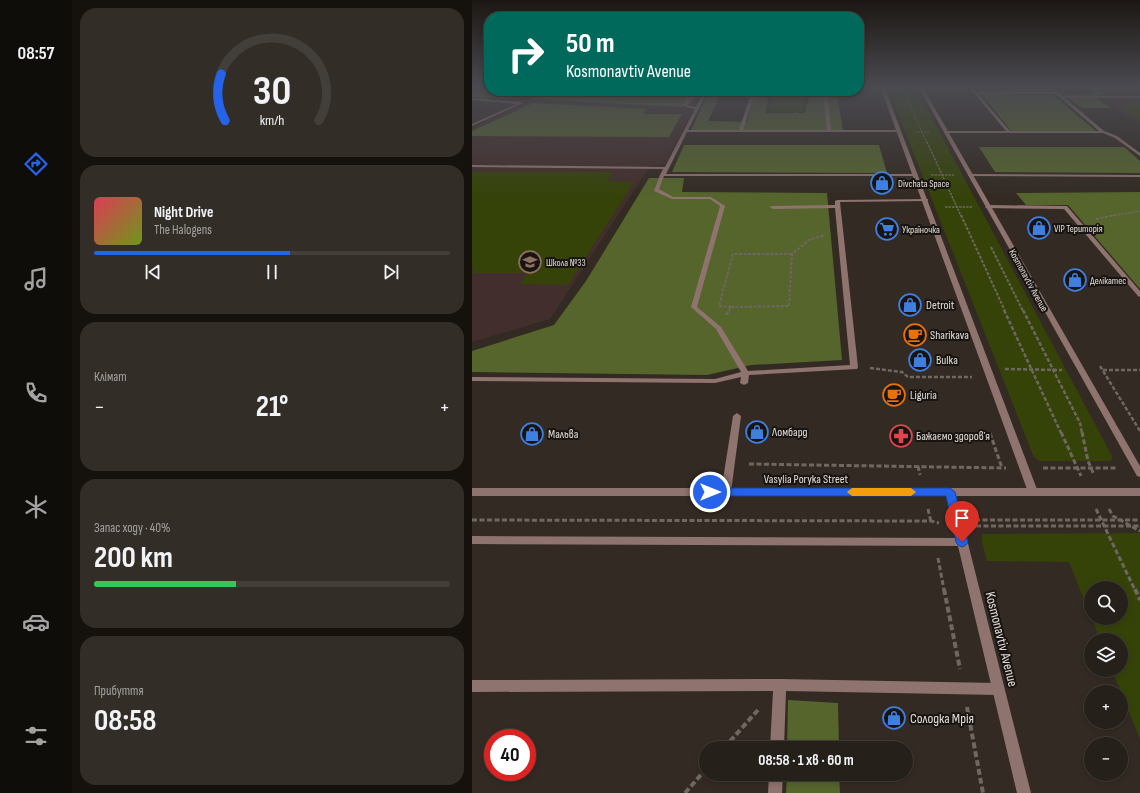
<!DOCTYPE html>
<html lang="uk">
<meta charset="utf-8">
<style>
body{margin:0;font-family:"Sofia Sans Condensed",sans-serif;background:#322d27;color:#f1f3f6;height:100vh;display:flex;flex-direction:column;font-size:15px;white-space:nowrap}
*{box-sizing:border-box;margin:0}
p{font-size:13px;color:#a4a3a2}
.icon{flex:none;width:22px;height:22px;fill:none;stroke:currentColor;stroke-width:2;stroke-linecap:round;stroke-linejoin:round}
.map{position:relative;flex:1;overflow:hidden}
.sheet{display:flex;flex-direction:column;gap:8px;padding:8px;background:#15120e;width:400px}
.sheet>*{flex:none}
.hud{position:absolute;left:12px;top:12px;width:380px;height:84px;border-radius:16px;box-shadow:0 2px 6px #0003,0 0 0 1px #423e39;background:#00695c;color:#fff;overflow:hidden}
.tools{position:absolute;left:612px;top:581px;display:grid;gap:8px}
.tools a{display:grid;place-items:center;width:44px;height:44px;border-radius:50%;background:#26201a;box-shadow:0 2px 6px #0003,0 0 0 1px #423e39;font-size:20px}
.speed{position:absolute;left:12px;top:729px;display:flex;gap:8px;font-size:20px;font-weight:700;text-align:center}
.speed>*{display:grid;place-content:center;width:52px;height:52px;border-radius:50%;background:#26201a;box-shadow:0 2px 6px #0003,0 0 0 1px #423e39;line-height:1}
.speed .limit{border:6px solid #d22;background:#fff;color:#111}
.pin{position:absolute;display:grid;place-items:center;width:34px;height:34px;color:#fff;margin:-41px -17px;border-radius:50% 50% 50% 0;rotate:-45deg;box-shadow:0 0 4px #0007}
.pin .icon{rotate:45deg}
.me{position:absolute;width:44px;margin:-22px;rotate:90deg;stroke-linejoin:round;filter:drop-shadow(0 0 3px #0008)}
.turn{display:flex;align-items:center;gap:14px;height:84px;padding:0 16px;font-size:18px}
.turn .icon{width:52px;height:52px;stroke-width:2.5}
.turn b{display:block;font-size:28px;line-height:34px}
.big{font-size:30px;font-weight:700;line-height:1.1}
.sheet .card{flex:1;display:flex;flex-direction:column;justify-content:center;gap:6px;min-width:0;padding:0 14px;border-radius:16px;background:#322d27}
.sheet .dial{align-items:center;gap:0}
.dial svg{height:104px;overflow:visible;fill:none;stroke:#423e39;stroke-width:7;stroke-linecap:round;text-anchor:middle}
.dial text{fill:#f1f3f6;stroke:none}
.song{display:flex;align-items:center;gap:12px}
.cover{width:48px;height:48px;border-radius:6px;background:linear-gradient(135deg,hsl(350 70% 55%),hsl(80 70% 35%))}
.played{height:4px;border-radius:2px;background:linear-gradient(90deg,#2563eb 55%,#423e39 55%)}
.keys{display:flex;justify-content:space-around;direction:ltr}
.heat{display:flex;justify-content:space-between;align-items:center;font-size:22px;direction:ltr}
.charge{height:6px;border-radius:3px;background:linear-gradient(90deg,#34c759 40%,#423e39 0)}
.trip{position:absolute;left:227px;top:741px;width:214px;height:40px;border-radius:20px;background:#26201a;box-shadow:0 2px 6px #0003,0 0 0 1px #423e39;font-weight:700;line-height:40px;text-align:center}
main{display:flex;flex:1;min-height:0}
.tabs{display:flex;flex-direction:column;width:72px;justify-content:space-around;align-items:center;background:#0f0d0a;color:#a4a3a2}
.tabs .icon{width:28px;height:28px}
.tabs .current{color:#2563eb}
.tabs b{font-size:18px;color:#f1f3f6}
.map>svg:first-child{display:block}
.education{fill:#422e2c}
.green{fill:#354309}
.forest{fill:#55652c}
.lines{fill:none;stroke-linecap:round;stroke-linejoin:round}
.path-far5{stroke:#6f6761;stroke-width:1;stroke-dasharray:2 1;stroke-linecap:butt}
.path-far4{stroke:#6f6761;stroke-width:1.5;stroke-dasharray:2.5 1;stroke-linecap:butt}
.path-far3{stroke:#6f6761;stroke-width:2;stroke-dasharray:3 1.5;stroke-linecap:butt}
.path-far2{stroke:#6f6761;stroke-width:2.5;stroke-dasharray:4 2;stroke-linecap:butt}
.path-far1{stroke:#6f6761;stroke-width:3;stroke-dasharray:5 2.5;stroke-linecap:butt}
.path{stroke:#6f6761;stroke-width:4;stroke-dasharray:6 3;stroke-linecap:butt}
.service{fill:#8f736e;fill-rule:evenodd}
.minor{fill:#8f736e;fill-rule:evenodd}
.tertiary{fill:#8f736e;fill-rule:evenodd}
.route{fill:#2563eb;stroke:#184099}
.slow{fill:#f59e0b}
.labels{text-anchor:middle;stroke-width:4;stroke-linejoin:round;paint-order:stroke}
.far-poi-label{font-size:10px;fill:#e3ddd8;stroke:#181411;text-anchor:start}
.far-street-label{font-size:10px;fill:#e3ddd8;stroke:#181411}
.poi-label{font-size:12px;fill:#e3ddd8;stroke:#181411;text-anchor:start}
.street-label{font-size:12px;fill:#e3ddd8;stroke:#181411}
.near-street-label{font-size:14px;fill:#e3ddd8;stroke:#181411}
.near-poi-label{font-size:14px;fill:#e3ddd8;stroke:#181411;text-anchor:start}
</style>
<main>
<nav class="tabs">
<b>08:57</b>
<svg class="icon current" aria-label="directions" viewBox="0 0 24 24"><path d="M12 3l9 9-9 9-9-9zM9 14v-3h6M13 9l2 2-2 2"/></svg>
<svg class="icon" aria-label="music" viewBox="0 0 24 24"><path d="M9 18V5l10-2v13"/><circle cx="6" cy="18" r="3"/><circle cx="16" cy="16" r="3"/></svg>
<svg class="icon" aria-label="phone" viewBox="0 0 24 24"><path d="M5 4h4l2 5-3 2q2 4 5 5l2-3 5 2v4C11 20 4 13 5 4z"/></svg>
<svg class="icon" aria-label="climate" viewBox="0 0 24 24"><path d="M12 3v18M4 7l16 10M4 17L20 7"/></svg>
<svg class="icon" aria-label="car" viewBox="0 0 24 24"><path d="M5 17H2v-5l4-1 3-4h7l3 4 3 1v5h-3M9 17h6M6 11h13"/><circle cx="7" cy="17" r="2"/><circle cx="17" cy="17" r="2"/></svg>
<svg class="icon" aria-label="filters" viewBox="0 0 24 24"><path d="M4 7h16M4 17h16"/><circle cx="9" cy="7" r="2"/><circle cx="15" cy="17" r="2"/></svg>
</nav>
<section class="sheet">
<div class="card dial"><svg viewBox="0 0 100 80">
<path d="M14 69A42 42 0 1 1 86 69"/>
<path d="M14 69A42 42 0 0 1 11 33" stroke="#2563eb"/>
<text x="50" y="56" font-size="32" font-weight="700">30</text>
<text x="50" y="72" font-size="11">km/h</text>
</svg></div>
<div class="card">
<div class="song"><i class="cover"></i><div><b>Night Drive</b><p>The Halogens</p></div></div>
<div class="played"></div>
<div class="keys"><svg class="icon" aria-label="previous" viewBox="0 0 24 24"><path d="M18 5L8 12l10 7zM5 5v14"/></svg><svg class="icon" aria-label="pause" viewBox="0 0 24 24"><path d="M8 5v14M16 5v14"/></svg><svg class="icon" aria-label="next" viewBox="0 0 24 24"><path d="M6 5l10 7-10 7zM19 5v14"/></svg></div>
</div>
<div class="card"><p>Клімат</p>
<div class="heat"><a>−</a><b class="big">21°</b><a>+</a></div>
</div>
<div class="card"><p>Запас ходу · 40%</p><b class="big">200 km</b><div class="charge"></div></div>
<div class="card"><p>Прибуття</p><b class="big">08:58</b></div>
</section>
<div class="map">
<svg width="668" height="793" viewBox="0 0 668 793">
<rect width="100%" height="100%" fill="#332a23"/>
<g class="education">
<path d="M52 91H231L193 164 178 166 78 319 0 342V128L57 102 39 100Z"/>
<path d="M630 99H668V125Z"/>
</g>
<g class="green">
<path d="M415 86H443L640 456 639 461H567L561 455Z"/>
<path d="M299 97H334L331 112H297Z"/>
<path d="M661 102H668V118L649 109 653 104Z"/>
<path d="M0 172H141L135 181 162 182 96 285 48 284 56 273H0L2 267H0Z"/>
<path d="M668 533V739L640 670H649V640H628L620 618H649V588H619V617L597 562 515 561 510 542V534Z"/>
</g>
<g class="forest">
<path d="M502 86H572L580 92H509Z"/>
<path d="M611 86H629L634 89 628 90 633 94 624 98 639 108H609L593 95 623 94Z"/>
<path d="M0 90 81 91 31 99 0 97Z"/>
<path d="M95 91H212L226 92 219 103 209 107 58 99Z"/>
<path d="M237 91H250L236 121 275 122 282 96H296L294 113H333L338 96H349L348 91H364L371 130H219Z"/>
<path d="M510 94 581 95 624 131H539Z"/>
<path d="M61 103 173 109 172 114H210L197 137 0 136V131Z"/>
<path d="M212 145H407L415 173 200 172Z"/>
<path d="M507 147H652L668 161V173L523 172Z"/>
<path d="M177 178H212L210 192 355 193 370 360 279 365 235 375 0 372V351L82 325 114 281Z"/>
<path d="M668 192V289L596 205H554L544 193Z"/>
<path d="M316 700 366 703 367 748H315Z"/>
<path d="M315 774H367L368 793H314Z"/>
</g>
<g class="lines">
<g class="path-far5">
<path d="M429 86 455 143"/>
<path d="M63 97 90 91"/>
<path d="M323 112 328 117"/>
<path d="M443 132H458"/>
</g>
<g class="path-far4">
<path d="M455 142 489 216"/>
<path d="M459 175H482"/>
<path d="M473 207H500"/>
<path d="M639 216 668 211"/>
</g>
<g class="path-far3">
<path d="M489 215 533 311"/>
<path d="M624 219 644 215"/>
<path d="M519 247 551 311"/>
<path d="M259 307 247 306 261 254H320"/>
<path d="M257 311 259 307 317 306 320 254 337 240 353 235"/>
</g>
<g class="path-far2">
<path d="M532 310 589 433"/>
<path d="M551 310 608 423 610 433"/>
<path d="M254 315 257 310"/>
<path d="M628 366 668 431"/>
<path d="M398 368 430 372 436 377H500"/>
<path d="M533 369 590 370"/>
<path d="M631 370H668"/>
</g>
<g class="path-far1">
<path d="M589 432 609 476"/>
<path d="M610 432 616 461 622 475"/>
<path d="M518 433 530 468"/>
<path d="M277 464 534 468"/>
<path d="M446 466 448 475"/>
<path d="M571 468H646"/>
<path d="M456 509 459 522"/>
<path d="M624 509 663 590"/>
<path d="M637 509 641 516 668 531"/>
<path d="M0 520 459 521 467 523"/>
<path d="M503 520H668"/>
<path d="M504 526H668"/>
<path d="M466 558 472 590"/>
</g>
<g class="path">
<path d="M472 589 488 669"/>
<path d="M663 589 668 600"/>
<path d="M495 707 511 793"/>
<path d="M252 748 286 710"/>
<path d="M213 793 234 769"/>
</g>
<g class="service">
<path d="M496 86H498L504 92H582L575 86H578L591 96H668V98H593L632 131 645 136 668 153V156L643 138 631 133H474L475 131H534ZM506 94H584L627 131H538Z"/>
<path d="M232 91H236L216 130H267L279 94 281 93 283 94 271 130H355L351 91H355L359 130H427L429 131 427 132H215L194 174H444L446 175 444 176H192L187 189 201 197H239L253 206 225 307 249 327 276 371 378 365 363 208 301 209 298 207 299 206 363 205V201L365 200 456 199V201H454L368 202 386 367 385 369 277 375 276 383 272 385 268 383 269 377 243 383 0 381V377L243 379 269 372 244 329 219 307 248 206 238 199H200L182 191 188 175 191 169 0 167V165L193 167 223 109 211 106 216 96 176 95 218 94 220 95 215 105 224 107Z"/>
<path d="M0 98 49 102 51 103 0 126V124L45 104 0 100Z"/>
<path d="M498 174 668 175V177L496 176V174Z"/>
<path d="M516 205 595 206 668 291V297L666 296 592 209 514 208 513 207Z"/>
<path d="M265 413 269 416 259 492 257 495 254 496 251 495 249 492 261 416Z"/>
<path d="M0 536 490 538 494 539 495 542 494 545 490 546 0 544Z"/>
<path d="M308 679 526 683 530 685 532 689 530 693 526 695 314 691 312 748H298L301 691 0 692V680Z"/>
<path d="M297 774H311L310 793H296Z"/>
</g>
<g class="minor">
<path d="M408 86H412L566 492 564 495 561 496 558 495 556 492Z"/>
<path d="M446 86H450L668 466V477L665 476Z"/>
</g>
<path class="tertiary" d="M0 488H668V496H484L559 793H545L474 496H0Z"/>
</g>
<linearGradient id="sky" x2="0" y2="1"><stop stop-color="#1c1713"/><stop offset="0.44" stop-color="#4a4a50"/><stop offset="1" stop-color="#4a4a50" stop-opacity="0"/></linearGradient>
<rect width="668" height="197" fill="url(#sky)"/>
<path class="route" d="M238 488H478L483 492 496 542 494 545 490 547 486 545 484 542 474 496H238L232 492Z"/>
<path class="slow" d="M380 488H439L444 492 439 496H380L375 492Z"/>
<defs>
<g id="shop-ring" transform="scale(1.15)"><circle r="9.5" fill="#181411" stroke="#3f7fe0" stroke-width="1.5"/><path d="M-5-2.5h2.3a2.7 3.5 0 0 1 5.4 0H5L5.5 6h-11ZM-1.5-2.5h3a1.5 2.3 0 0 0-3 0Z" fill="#3f7fe0"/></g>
<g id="supermarket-ring" transform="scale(1.15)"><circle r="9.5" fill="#181411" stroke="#3f7fe0" stroke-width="1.5"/><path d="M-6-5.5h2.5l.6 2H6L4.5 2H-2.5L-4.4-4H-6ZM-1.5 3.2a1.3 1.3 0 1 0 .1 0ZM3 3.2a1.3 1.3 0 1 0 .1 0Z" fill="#3f7fe0"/></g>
<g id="school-ring" transform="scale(1.15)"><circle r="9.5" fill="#181411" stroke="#8d6e63" stroke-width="1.5"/><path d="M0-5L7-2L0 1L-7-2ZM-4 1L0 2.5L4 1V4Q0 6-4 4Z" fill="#8d6e63"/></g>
<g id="cafe-ring" transform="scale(1.15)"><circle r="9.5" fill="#181411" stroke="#e8710a" stroke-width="1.5"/><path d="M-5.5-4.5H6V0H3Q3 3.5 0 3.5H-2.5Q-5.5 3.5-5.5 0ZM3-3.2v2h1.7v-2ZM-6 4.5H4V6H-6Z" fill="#e8710a"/></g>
<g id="pharmacy-ring" transform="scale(1.15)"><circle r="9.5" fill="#181411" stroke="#e0444e" stroke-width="1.5"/><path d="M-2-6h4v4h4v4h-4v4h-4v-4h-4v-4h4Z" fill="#e0444e"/></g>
</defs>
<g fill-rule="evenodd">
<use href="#shop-ring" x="410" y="183"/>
<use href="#shop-ring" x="567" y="228"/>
<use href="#supermarket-ring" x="415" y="229"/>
<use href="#school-ring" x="58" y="262"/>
<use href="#shop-ring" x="603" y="280"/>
<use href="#shop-ring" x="438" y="305"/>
<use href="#cafe-ring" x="443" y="335"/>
<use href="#shop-ring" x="448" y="360"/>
<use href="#cafe-ring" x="422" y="395"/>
<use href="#shop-ring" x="285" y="432"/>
<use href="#shop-ring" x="60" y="434"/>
<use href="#pharmacy-ring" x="429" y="436"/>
<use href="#shop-ring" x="422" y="718"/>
</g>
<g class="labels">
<g class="far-poi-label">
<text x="426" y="187">Divchata Space</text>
<text x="582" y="232">VIP Територія</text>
<text x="430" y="233">Україночка</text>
<text x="74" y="266">Школа №33</text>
<text x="618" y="284">Делікатес</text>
</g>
<g class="far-street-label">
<text transform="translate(557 280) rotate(61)" y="4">Kosmonavtiv Avenue</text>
</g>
<g class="poi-label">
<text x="454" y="309">Detroit</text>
<text x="458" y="339">Sharikava</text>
<text x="464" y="364">Bulka</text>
<text x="438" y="399">Liguria</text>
<text x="300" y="436">Ломбард</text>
<text x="76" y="438">Мальва</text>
<text x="444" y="440">Бажаємо здоровʼя</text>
</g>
<g class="street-label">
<text x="334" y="483">Vasylia Poryka Street</text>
</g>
<g class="near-street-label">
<text transform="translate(530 639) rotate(76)" y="5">Kosmonavtiv Avenue</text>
</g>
<g class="near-poi-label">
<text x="438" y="723">Солодка Мрія</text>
</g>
</g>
</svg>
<div class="tools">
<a><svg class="icon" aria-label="search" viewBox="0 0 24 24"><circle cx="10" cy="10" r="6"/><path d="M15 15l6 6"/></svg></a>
<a><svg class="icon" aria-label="layers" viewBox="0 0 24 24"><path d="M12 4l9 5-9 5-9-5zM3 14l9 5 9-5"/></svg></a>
<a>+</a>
<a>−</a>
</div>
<div class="speed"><div class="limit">40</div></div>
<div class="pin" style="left:490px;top:542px;background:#d93025"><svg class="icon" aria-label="arrive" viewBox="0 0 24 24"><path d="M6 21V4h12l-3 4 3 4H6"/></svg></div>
<svg class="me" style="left:238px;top:492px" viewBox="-20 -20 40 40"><circle r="17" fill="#2563eb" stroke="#fff" stroke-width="3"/><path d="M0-11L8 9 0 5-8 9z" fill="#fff"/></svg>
<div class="trip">08:58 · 1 хв · 60 m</div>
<div class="hud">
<div class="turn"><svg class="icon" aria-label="right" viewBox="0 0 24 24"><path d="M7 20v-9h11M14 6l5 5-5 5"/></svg><div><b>50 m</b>Kosmonavtiv Avenue</div></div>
</div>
</div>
</main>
